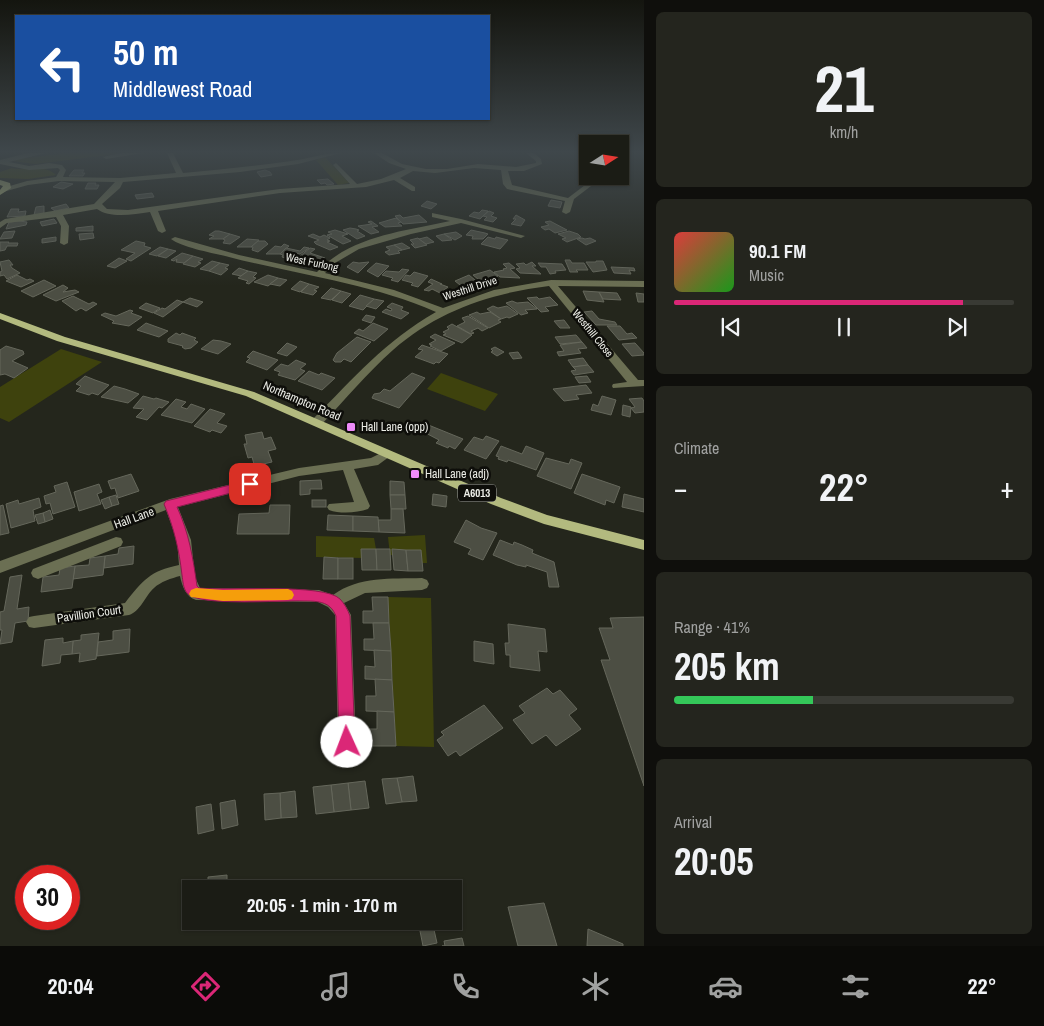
<!DOCTYPE html>
<meta charset="utf-8">
<style>
body{margin:0;font-family:"Archivo Narrow",sans-serif;background:#24251e;color:#f1f3f6;height:100vh;display:flex;flex-direction:column;font-size:19px;white-space:nowrap}
*{box-sizing:border-box;margin:0}
p{font-size:16px;color:#a0a1a0}
.icon{flex:none;width:28px;height:28px;fill:none;stroke:currentColor;stroke-width:2;stroke-linecap:round;stroke-linejoin:round}
.map{position:relative;flex:1;overflow:hidden}
.details{display:flex;flex-direction:column;gap:12px;padding:12px;background:#0f0f0c;width:400px}
.details>*{flex:none}
.banner{position:absolute;left:15px;top:15px;width:475px;height:105px;border-radius:0px;box-shadow:0 1px 4px #0004,0 0 0 1px #393a34;background:#1a4fa0;color:#fff;overflow:hidden}
.needle{width:32px;rotate:78deg}
.buttons{position:absolute;left:579px;top:135px;display:grid;gap:10px}
.buttons a{display:grid;place-items:center;width:50px;height:50px;border-radius:0px;background:#1b1c15;box-shadow:0 1px 4px #0004,0 0 0 1px #393a34;font-size:25px}
.speed{position:absolute;left:15px;top:865px;display:flex;gap:10px;font-size:25px;font-weight:700;text-align:center}
.speed>*{display:grid;place-content:center;width:65px;height:65px;border-radius:50%;background:#1b1c15;box-shadow:0 1px 4px #0004,0 0 0 1px #393a34;line-height:1}
.speed .limit{border:8px solid #d22;background:#fff;color:#111}
.pin{position:absolute;display:grid;place-items:center;width:42px;height:42px;color:#fff;margin:-21px;border-radius:10px;box-shadow:0 2px 8px #0006}
.me{position:absolute;width:55px;margin:-28px;rotate:358deg;stroke-linejoin:round;filter:drop-shadow(0 0 4px #0008)}
.turn{display:flex;align-items:center;gap:18px;height:105px;padding:0 15px;font-size:22px}
.turn .icon{width:65px;height:65px;stroke-width:2.5}
.turn b{display:block;font-size:35px;line-height:42px}
.big{font-size:38px;font-weight:800;line-height:1.1}
.details .tile{flex:1;display:flex;flex-direction:column;justify-content:center;gap:8px;min-width:0;padding:0 18px;border-radius:8px;background:#24251e}
.details .dial{align-items:center;gap:0}
.dial b{font-size:65px;line-height:1}
.song{display:flex;align-items:center;gap:15px}
.cover{width:60px;height:60px;border-radius:8px;background:linear-gradient(135deg,hsl(0 70% 55%),hsl(120 70% 35%))}
.played{height:5px;border-radius:2px;background:linear-gradient(90deg,#db2777 85%,#393a34 85%)}
.keys{display:flex;justify-content:space-around;direction:ltr}
.heat{display:flex;justify-content:space-between;align-items:center;font-size:28px;direction:ltr}
.charge{height:8px;border-radius:4px;background:linear-gradient(90deg,#34c759 41%,#393a34 0)}
.trip{position:absolute;left:182px;top:880px;width:280px;height:50px;border-radius:0px;background:#1b1c15;box-shadow:0 1px 4px #0004,0 0 0 1px #393a34;font-weight:800;line-height:50px;text-align:center}
.tabs{display:flex;height:80px;justify-content:space-around;align-items:center;background:#0b0b08;color:#a0a1a0}
.tabs .icon{width:35px;height:35px}
.tabs .on{color:#db2777}
.tabs b{font-size:22px;color:#f1f3f6}
main{display:flex;flex:1;min-height:0}
.map>svg:first-child{display:block}
.green{fill:#3e420d}
.building{fill:#4c4e43;stroke:#65675b}
.lines{fill:none;stroke-linecap:round;stroke-linejoin:round}
.minor{fill:#6b6f53;fill-rule:evenodd}
.major{fill:#b3ba7f;fill-rule:evenodd}
.route{fill:#db2777;stroke:#8e194d}
.slow{fill:#f59e0b}
.poi-dot{fill:#ee8bf8;stroke:#0e0e0a;stroke-width:2}
.labels{text-anchor:middle;stroke-width:5;stroke-linejoin:round;paint-order:stroke}
.far-street-label{font-size:11px;fill:#ecede7;stroke:#0e0e0a}
.shield{fill:#0e0e0a;stroke:#a9aaa5;stroke-width:1}
.shield-label{font-size:11px;font-weight:bold;fill:#ecede7}
.street-label{font-size:12px;fill:#ecede7;stroke:#0e0e0a}
.poi-label{font-size:12px;fill:#ecede7;stroke:#0e0e0a;text-anchor:start}
</style>
<main>
<div class="map">
<svg width="644" height="946" viewBox="0 0 644 946">
<rect width="100%" height="100%" fill="#24261c"/>
<g class="green">
<path d="M66 153H126L35 164 13 161 18 159Z"/>
<path d="M325 157 349 183 338 185 316 160Z"/>
<path d="M12 168C25 171 46 164 56 175L28 179 0 178V172Z"/>
<path d="M61 349 102 362 9 422 0 418V387Z"/>
<path d="M441 373 498 394 485 411 427 389Z"/>
<path d="M425 535 427 563H422L420 550H392V555H390L388 537Z"/>
<path d="M316 536 374 538 376 549 362 558 316 557Z"/>
<path d="M388 597 431 598 434 747 396 746Z"/>
</g>
<g class="building">
<path d="M74 170H84L82 173H85L83 176H69Z"/>
<path d="M265 170 270 172 272 175 261 177 257 172Z"/>
<path d="M328 179 334 184 327 185 325 183 321 184 317 180Z"/>
<path d="M61 182 73 184 63 189 53 187Z"/>
<path d="M88 183H96L95 185H99L97 189H85Z"/>
<path d="M152 193 154 197 137 199 135 195Z"/>
<path d="M551 200 562 202 560 208 548 206Z"/>
<path d="M427 201 437 204 431 209 421 206Z"/>
<path d="M66 204 69 208 55 211 51 208Z"/>
<path d="M44 206V214L34 215 36 207Z"/>
<path d="M11 209H19L18 212 26 211 25 216 7 217Z"/>
<path d="M482 210 488 211 480 219 469 216 474 212 479 213Z"/>
<path d="M489 211 494 213 491 216 497 218 493 222 484 220 487 217 483 216Z"/>
<path d="M400 215 403 218 419 215 427 222 403 224 395 216Z"/>
<path d="M516 215 525 220 521 226 511 224 516 219H513Z"/>
<path d="M396 218 401 222 398 223 402 226 385 227 379 223Z"/>
<path d="M54 219 57 223 42 226 40 222Z"/>
<path d="M371 221 378 226 372 227 379 232 371 234 358 226 372 224 368 222Z"/>
<path d="M550 221 567 230 555 233 549 229 545 230 541 227 549 225 545 222Z"/>
<path d="M9 222 19 221 27 222 26 225 6 229Z"/>
<path d="M93 226V231H76V228Z"/>
<path d="M350 228 356 229 359 230 357 231 365 236 357 239 343 230Z"/>
<path d="M335 230 348 234 342 236 351 241 343 244 327 235 332 234 328 232Z"/>
<path d="M471 230 485 233 488 234 483 239H472L473 236 466 235Z"/>
<path d="M15 231 12 238 0 239 4 232Z"/>
<path d="M215 231H219L230 234 223 239H209L214 236 209 235Z"/>
<path d="M569 231 578 234 581 237 567 242 562 239 566 238 558 234Z"/>
<path d="M456 232 462 236 455 240 444 234Z"/>
<path d="M93 233 94 238 80 240 79 234Z"/>
<path d="M230 234 240 237 230 244 223 243 225 240 223 239Z"/>
<path d="M313 234 320 237 324 235 330 238 327 240 330 241 327 242 338 247 330 250 316 244 314 242 319 240 308 236Z"/>
<path d="M444 234 451 239 452 240 442 241 436 236Z"/>
<path d="M56 237V241L42 243V239Z"/>
<path d="M427 237 434 242 426 244 419 239Z"/>
<path d="M488 237 495 239 496 237 508 240 500 249 481 244Z"/>
<path d="M418 238 419 239 427 245 415 248 411 244H414L410 240Z"/>
<path d="M582 238 585 239 590 238 596 241 586 245 577 239Z"/>
<path d="M247 239 259 240 251 247H237Z"/>
<path d="M136 241 145 243 144 246 151 248 131 261 126 259 135 253 121 250Z"/>
<path d="M258 241H265L268 244 258 252 252 250 253 247H251Z"/>
<path d="M0 242H9L8 243H18L17 246H7L5 250 0 251Z"/>
<path d="M402 243 410 248 402 250 394 245Z"/>
<path d="M284 244 289 246 280 254H266L275 246 281 247Z"/>
<path d="M394 245 402 250 398 251 400 253 389 255 385 252 390 250 386 247Z"/>
<path d="M160 247 168 249 157 256 149 254Z"/>
<path d="M304 247 309 248 300 254 295 253 289 259 282 257 283 255 280 254 286 248 300 251Z"/>
<path d="M310 248 315 249 310 253 325 258 319 263 295 260Z"/>
<path d="M168 249 176 251 166 258 158 256Z"/>
<path d="M182 253 193 256 184 263 176 262 177 259 174 261 171 260Z"/>
<path d="M193 256 203 259 198 262 201 263 195 267 183 264Z"/>
<path d="M119 258 127 261 115 268 107 266Z"/>
<path d="M9 260 13 265H10L12 268 20 273 7 279 4 275 0 276V272L2 271 0 262Z"/>
<path d="M565 260H570L572 263H584L588 270H576L578 272H570Z"/>
<path d="M212 261 220 263 209 271 200 269Z"/>
<path d="M596 261H603L607 270 593 272 586 262H596Z"/>
<path d="M353 262 359 263 369 262 358 273 347 267Z"/>
<path d="M532 262 536 266H532L541 274 520 273 516 269 520 268 516 264 524 263 526 265Z"/>
<path d="M220 263 229 265 225 268 228 269 221 275 209 271Z"/>
<path d="M376 263 389 266 378 277 367 271Z"/>
<path d="M509 263 515 268 510 269 520 278 500 277 494 272 504 270 503 269 507 268 503 264Z"/>
<path d="M538 263 562 264 566 270 555 271 556 273 550 274 546 267H541Z"/>
<path d="M611 267 634 268 635 271 629 270 631 274 614 273Z"/>
<path d="M239 268 248 271 241 276 232 274Z"/>
<path d="M402 269 409 270 398 282 391 280 393 278 382 275 386 271 399 272Z"/>
<path d="M490 270 498 276 495 277 499 280H479L473 275Z"/>
<path d="M248 271 257 273 253 277 256 278 249 284 246 283 248 281 238 278Z"/>
<path d="M414 272 428 276 418 287 411 285 413 283 402 280 406 275 410 276Z"/>
<path d="M17 275 27 280 30 279 34 281 21 287 6 281Z"/>
<path d="M268 275 278 278 268 286 254 282Z"/>
<path d="M469 275 481 285H460L455 281Z"/>
<path d="M278 278 287 280 280 286 270 284Z"/>
<path d="M431 279 442 284H440L448 287 440 293 432 289 429 291 424 290 433 284 428 282Z"/>
<path d="M44 280 56 286 33 297 21 291Z"/>
<path d="M300 281 309 284 300 292 291 289Z"/>
<path d="M309 284 319 287 314 290 317 291 313 295 301 292Z"/>
<path d="M63 285 68 288 63 292 75 290 79 292 56 301 43 295Z"/>
<path d="M331 288 341 291 331 300 321 298Z"/>
<path d="M341 291 351 294 342 303 332 300Z"/>
<path d="M583 291 599 292 604 302 587 300Z"/>
<path d="M599 292 617 293 621 300 603 299Z"/>
<path d="M636 293 644 294V302H638Z"/>
<path d="M360 295 374 299 363 310 349 306Z"/>
<path d="M73 296 89 304 93 302 97 304 86 311 81 308 76 311 62 301Z"/>
<path d="M537 297 539 299 550 297 558 305 545 307 549 311 541 312 527 298Z"/>
<path d="M190 298 203 302 197 307 183 302Z"/>
<path d="M374 299 384 301 376 309 366 306Z"/>
<path d="M177 300 183 302 163 317 154 313 162 308 165 309Z"/>
<path d="M512 301 517 303 528 302 537 309 525 310 528 313 521 315 506 303Z"/>
<path d="M146 303 160 308 153 313 139 308Z"/>
<path d="M392 303 403 307 401 310 409 313 401 319 382 312 386 309 391 311 392 309 387 307Z"/>
<path d="M493 306 498 308 507 306 518 314 509 318 507 317 501 319 487 309Z"/>
<path d="M130 310 133 311 131 313 142 317 129 326 112 323 114 321 101 315 105 313 116 316Z"/>
<path d="M592 311 599 319 615 322 617 325H596L584 312Z"/>
<path d="M477 312 480 314 490 312 501 319 498 320 501 322 489 328 469 315Z"/>
<path d="M366 315 375 317 371 323 362 320Z"/>
<path d="M468 316 488 328 482 331 478 328 471 331 474 333 471 334 457 326 465 322 462 318Z"/>
<path d="M564 320 570 328H560L554 321Z"/>
<path d="M146 323 168 331 159 337 137 330Z"/>
<path d="M373 323 388 329 374 341 354 333 359 329 363 331Z"/>
<path d="M452 324 472 335 462 343 443 335 446 334 443 332 449 329 447 327Z"/>
<path d="M607 326H620L627 334 632 333 637 338 619 340Z"/>
<path d="M176 333 180 335 182 333 196 338 194 340 198 342 191 348 185 349 182 347 183 346 168 342V339Z"/>
<path d="M435 334 455 343 441 351 430 346 432 345 429 344 436 340 430 337Z"/>
<path d="M576 335 582 342 560 344 555 337Z"/>
<path d="M357 337 371 342 351 362 344 359 341 362H335L333 360 337 353Z"/>
<path d="M213 340 221 341 231 344 218 354 201 349Z"/>
<path d="M582 342 587 348 578 349 581 353 559 356 557 352 564 351 560 345Z"/>
<path d="M287 343 297 347 287 356 277 353Z"/>
<path d="M635 343 644 353V355L632 356 622 344Z"/>
<path d="M422 345 448 354 439 363 436 362 434 364 415 357 423 350 418 349Z"/>
<path d="M6 346 23 351 24 354 12 361 28 368 14 378 5 374 0 375V350Z"/>
<path d="M495 347 504 352 497 356 491 352 493 351 491 349Z"/>
<path d="M253 351 278 360 267 370 246 362 250 358 247 357Z"/>
<path d="M518 352 522 358 513 359 509 353Z"/>
<path d="M583 358 588 365 573 367 568 360Z"/>
<path d="M296 360 306 364 300 369 305 371 295 380 278 375 280 372 274 370 281 364 288 366Z"/>
<path d="M588 365 594 372 574 375 571 371 576 370 573 367Z"/>
<path d="M309 371 319 375 321 373 335 378 322 390 298 381Z"/>
<path d="M412 373 425 378 399 408 372 398 374 394 380 393 384 389 390 391Z"/>
<path d="M85 376 95 380 109 385 98 395 92 393 89 395 76 391 81 386 76 384Z"/>
<path d="M587 376 591 382 579 383 575 377Z"/>
<path d="M586 385 592 393 576 395 579 399 564 401 553 389Z"/>
<path d="M114 386 125 389 139 394 128 403 101 397Z"/>
<path d="M143 396 154 399 156 398 169 402 162 408 159 407 147 420 136 417 144 409 133 408Z"/>
<path d="M602 396 616 400 611 415 591 410 593 404 598 406Z"/>
<path d="M642 398 644 401V412L635 413 631 408 635 407 629 399Z"/>
<path d="M176 399 186 402 181 407 187 409 191 404 205 409 192 423 161 415Z"/>
<path d="M623 405 631 407 630 417 622 415Z"/>
<path d="M210 409 225 414 217 423 227 426 221 433 212 430 210 432 194 426Z"/>
<path d="M426 424 463 439 455 449 449 446 448 448 436 443 439 440 420 430Z"/>
<path d="M262 432 264 439 271 437 276 449 268 451 272 462 259 465 254 464 252 457 248 458 244 444H247L245 435Z"/>
<path d="M486 436 499 441 486 459 464 450 474 437 483 440Z"/>
<path d="M501 446 522 454 526 446 544 453 536 470 508 460 507 462 498 459 499 457 496 456Z"/>
<path d="M546 458 569 464 571 459 582 463 571 489 537 476Z"/>
<path d="M131 474 139 491 118 498 115 488 111 489 108 481Z"/>
<path d="M582 474 620 487 614 503 606 500 605 505 574 493Z"/>
<path d="M321 480 322 489H310V494L300 495V481Z"/>
<path d="M390 481 404 482 405 495H390Z"/>
<path d="M67 482 75 507 53 514 50 503 46 504 44 496 56 492 54 486Z"/>
<path d="M99 484 102 492 97 494 101 504 79 511 74 492Z"/>
<path d="M433 494 447 496 446 507 432 505Z"/>
<path d="M624 494 644 499V512L622 507Z"/>
<path d="M116 495 119 504 112 506 109 497Z"/>
<path d="M390 495H405L406 509H391Z"/>
<path d="M109 497 112 506 105 509 101 500Z"/>
<path d="M39 498 41 507 33 510 35 521 11 528 6 504 18 500 19 504Z"/>
<rect x="312" y="500" width="14" height="7"/>
<path d="M3 505 9 533 0 535V506Z"/>
<path d="M270 505H290L289 534H237L239 514 269 513Z"/>
<path d="M391 509H403L405 533 379 532 378 520H391Z"/>
<path d="M50 510 53 519 45 522 43 513Z"/>
<path d="M43 513 45 522 38 524 35 515Z"/>
<path d="M328 515 353 516V531L327 530Z"/>
<path d="M353 516 378 517 379 532 353 531Z"/>
<path d="M466 520 481 528 497 533 483 560 468 554 471 549 454 542Z"/>
<path d="M500 540 513 545 514 542 522 545 533 550 532 553 554 562 559 587H549L547 572 526 565V567L517 565 493 555Z"/>
<path d="M134 546 133 564 104 568 105 556 118 554 119 548Z"/>
<path d="M361 549H376L377 570H362Z"/>
<path d="M376 549H390L391 570H377Z"/>
<path d="M392 549 406 550 408 571 394 570Z"/>
<path d="M406 550H421L423 571H408Z"/>
<path d="M105 556 103 575 73 579 75 566 89 565 90 558Z"/>
<path d="M324 557 338 558V579H323Z"/>
<rect x="338" y="558" width="15" height="21"/>
<path d="M75 566 72 588 41 592 43 577 59 575 60 568Z"/>
<path d="M22 575 17 609 29 607 28 621 15 623 12 642 0 644 2 630H0V612L4 611 10 577Z"/>
<path d="M372 597H388L389 623H363V611H373Z"/>
<path d="M644 617V786L601 660H610L599 628H613L610 618Z"/>
<path d="M373 623H389L391 651 364 650V639H374Z"/>
<path d="M508 624 545 629 547 652 538 651 540 671 510 667V655H506L505 643H509Z"/>
<path d="M130 629 129 652 97 656 98 642 113 640V631Z"/>
<path d="M99 633 96 659 79 662 80 653 72 654 73 641 81 640V635Z"/>
<path d="M63 638V643L73 641 72 654 61 655 60 663 42 666 45 640Z"/>
<path d="M474 641 493 644 494 664 474 661Z"/>
<path d="M374 650 391 651 392 680 365 679V666L375 667Z"/>
<path d="M375 679 392 680 394 712 366 711V696H376Z"/>
<path d="M547 688 553 694 560 690 577 709 569 715 581 729 556 746 546 735 532 744 513 720 525 713 519 706Z"/>
<path d="M484 705 503 728 460 756 456 751 448 756 437 740 444 735 441 732Z"/>
<path d="M377 711 394 712 396 746H367V729H377Z"/>
<path d="M413 776 417 801 402 802 397 778Z"/>
<path d="M397 778 402 802 386 804 382 779Z"/>
<path d="M365 781 369 808 351 810 348 783Z"/>
<path d="M348 783 351 810 334 812 331 785Z"/>
<path d="M331 785 334 812 316 814 313 787Z"/>
<path d="M295 791 297 817 281 818 280 793Z"/>
<path d="M280 793 281 818 265 820 264 794Z"/>
<path d="M235 800 238 825 222 829 220 803Z"/>
<path d="M211 804 214 830 198 834 196 807Z"/>
<path d="M227 875V888L208 889V877Z"/>
<path d="M544 903 557 946H518L508 907Z"/>
<path d="M418 921H432L437 943 423 946Z"/>
<path d="M588 929 623 944V946H587Z"/>
<path d="M462 938 464 946H442H445L444 941Z"/>
</g>
<g class="lines">
<g class="minor">
<path d="M28 153H46L9 162 29 166 49 163 62 165 66 170 63 177 120 178 176 173 167 153H173L183 173C219 170 255 166 291 161 308 159 323 153 341 153L298 164 240 172 123 182 120 188 102 204 107 209 128 210 280 189 350 184 333 165 336 163 357 184 381 179 406 169 389 163 374 153H382L402 164 426 169H447L478 164 516 167 536 163V161L526 153H534L541 159 542 164 524 171H508L512 185 568 198 589 182 595 183 574 199 570 212 566 214 562 212 565 201 507 189 503 184 501 170 474 168 435 173 413 171 400 178 415 187V191H412L394 180 366 187 280 193 158 211 166 231 162 233 158 231 150 212C134 214 111 219 97 209L63 215 69 226 68 243 64 245 60 243 61 226 56 217 7 223 0 228V222L5 219 94 204 115 182 59 181 28 185 3 192V188L27 181 56 177 60 170 58 168 29 170 0 164V160Z"/>
<path d="M121 153H143L106 159 103 157Z"/>
<path d="M432 213 461 219 525 236 521 238 461 223 411 234 359 249 335 263 325 273 394 290 443 308 494 290 551 280 644 281V287L558 286 638 380H644V386L613 388 612 386 613 384 627 382 549 286C491 293 437 311 393 350 367 373 345 400 321 425H313L311 422 313 419C354 378 385 341 436 312 369 283 298 275 229 257 214 253 183 248 171 239L175 237 239 255 317 272C350 236 405 231 450 221L432 217Z"/>
<path d="M387 450 393 454 378 465 354 469 370 506 368 509C357 513 340 514 329 510L327 507 329 504 354 502 343 470 299 476 178 507 191 540 195 577 200 588 319 590 333 595C359 576 391 579 422 578L427 580 429 584 427 588 422 590 365 593 344 603 351 615 356 742 353 748 347 751 341 748 338 742 335 615 328 607 318 602 196 600C186 597 182 586 180 576 172 578 160 582 154 588 145 596 141 611 129 615L34 628 29 627 26 622 29 617 34 616 125 603C143 580 150 571 179 565L177 540 166 510 0 573V561L170 499 299 468 371 458Z"/>
<path d="M116 537 121 538 123 542 121 546 38 579 33 577 31 573 33 569Z"/>
</g>
<g class="major">
<path d="M0 180 10 183 11 188 0 195V190L3 186 0 185Z"/>
<path d="M0 313 65 337 254 392 501 498 547 515 644 540V550L544 524 491 504 246 396 57 341 0 319Z"/>
</g>
</g>
<linearGradient id="sky" x2="0" y2="1"><stop stop-color="#14150f"/><stop offset="0.53" stop-color="#3f474b"/><stop offset="1" stop-color="#3f474b" stop-opacity="0"/></linearGradient>
<rect width="644" height="286" fill="url(#sky)"/>
<path class="route" d="M250 480 254 482 255 484 254 487 177 507C189 533 193 558 197 586L199 588C227 591 324 583 340 599 344 603 348 610 350 616L355 742 352 747 347 749 341 747 339 742 336 616C335 614 333 609 330 607 324 601 312 601 304 601 282 600 198 607 187 593 183 588 183 581 182 575 179 549 174 528 164 504L166 501Z"/>
<path class="slow" d="M196 588 223 590 288 589 292 591 294 595 292 599 288 600 223 601 191 597 189 594 191 590Z"/>
<g class="poi-dot">
<rect x="346" y="422" width="10" height="10" rx="2.5"/>
<rect x="410" y="469" width="10" height="10" rx="2.5"/>
</g>
<g class="labels">
<g class="far-street-label">
<text transform="translate(312 262) rotate(12)" y="4">West Furlong</text>
<text transform="translate(470 288) rotate(-18)" y="4">Westhill Drive</text>
<text transform="translate(593 333) rotate(51)" y="4">Westhill Close</text>
</g>
<rect class="shield" x="458" y="484.5" width="38" height="17" rx="4"/>
<g class="shield-label">
<text x="477" y="497">A6013</text>
</g>
<g class="street-label">
<text transform="translate(302 401) rotate(23)" y="4">Northampton Road</text>
<text transform="translate(134 518) rotate(-20)" y="4">Hall Lane</text>
<text transform="translate(89 614) rotate(-8)" y="4">Pavillion Court</text>
</g>
<g class="poi-label">
<text x="361" y="431">Hall Lane (opp)</text>
<text x="425" y="478">Hall Lane (adj)</text>
</g>
</g>
</svg>
<div class="buttons">
<a><svg class="needle" viewBox="-14 -14 28 28"><path d="M0-13l5 13h-10z" fill="#e53935"/><path d="M0 13l5-13h-10z" fill="#a0a1a0"/></svg></a>
</div>
<div class="speed"><div class="limit">30</div></div>
<div class="pin" style="left:250px;top:484px;background:#d93025"><svg class="icon" aria-label="arrive" viewBox="0 0 24 24"><path d="M6 21V4h12l-3 4 3 4H6"/></svg></div>
<svg class="me" style="left:347px;top:742px" viewBox="-20 -20 40 40"><circle r="19" fill="#fff"/><path d="M0-13L10 11 0 6-10 11z" fill="#db2777"/></svg>
<div class="trip">20:05 · 1 min · 170 m</div>
<div class="banner">
<div class="turn"><svg class="icon" aria-label="left" viewBox="0 0 24 24"><path d="M17 20v-9H6M10 6l-5 5 5 5"/></svg><div><b>50 m</b>Middlewest Road</div></div>
</div>
</div>
<section class="details">
<div class="tile dial"><b>21</b><p>km/h</p></div>
<div class="tile">
<div class="song"><i class="cover"></i><div><b>90.1 FM</b><p>Music</p></div></div>
<div class="played"></div>
<div class="keys"><svg class="icon" aria-label="previous" viewBox="0 0 24 24"><path d="M18 5L8 12l10 7zM5 5v14"/></svg><svg class="icon" aria-label="pause" viewBox="0 0 24 24"><path d="M8 5v14M16 5v14"/></svg><svg class="icon" aria-label="next" viewBox="0 0 24 24"><path d="M6 5l10 7-10 7zM19 5v14"/></svg></div>
</div>
<div class="tile"><p>Climate</p>
<div class="heat"><a>−</a><b class="big">22°</b><a>+</a></div>
</div>
<div class="tile"><p>Range · 41%</p><b class="big">205 km</b><div class="charge"></div></div>
<div class="tile"><p>Arrival</p><b class="big">20:05</b></div>
</section>
</main>
<nav class="tabs">
<b>20:04</b>
<svg class="icon on" aria-label="directions" viewBox="0 0 24 24"><path d="M12 3l9 9-9 9-9-9zM9 14v-3h6M13 9l2 2-2 2"/></svg>
<svg class="icon" aria-label="music" viewBox="0 0 24 24"><path d="M9 18V5l10-2v13"/><circle cx="6" cy="18" r="3"/><circle cx="16" cy="16" r="3"/></svg>
<svg class="icon" aria-label="phone" viewBox="0 0 24 24"><path d="M5 4h4l2 5-3 2q2 4 5 5l2-3 5 2v4C11 20 4 13 5 4z"/></svg>
<svg class="icon" aria-label="climate" viewBox="0 0 24 24"><path d="M12 3v18M4 7l16 10M4 17L20 7"/></svg>
<svg class="icon" aria-label="car" viewBox="0 0 24 24"><path d="M5 17H2v-5l4-1 3-4h7l3 4 3 1v5h-3M9 17h6M6 11h13"/><circle cx="7" cy="17" r="2"/><circle cx="17" cy="17" r="2"/></svg>
<svg class="icon" aria-label="filters" viewBox="0 0 24 24"><path d="M4 7h16M4 17h16"/><circle cx="9" cy="7" r="2"/><circle cx="15" cy="17" r="2"/></svg>
<b>22°</b>
</nav>
